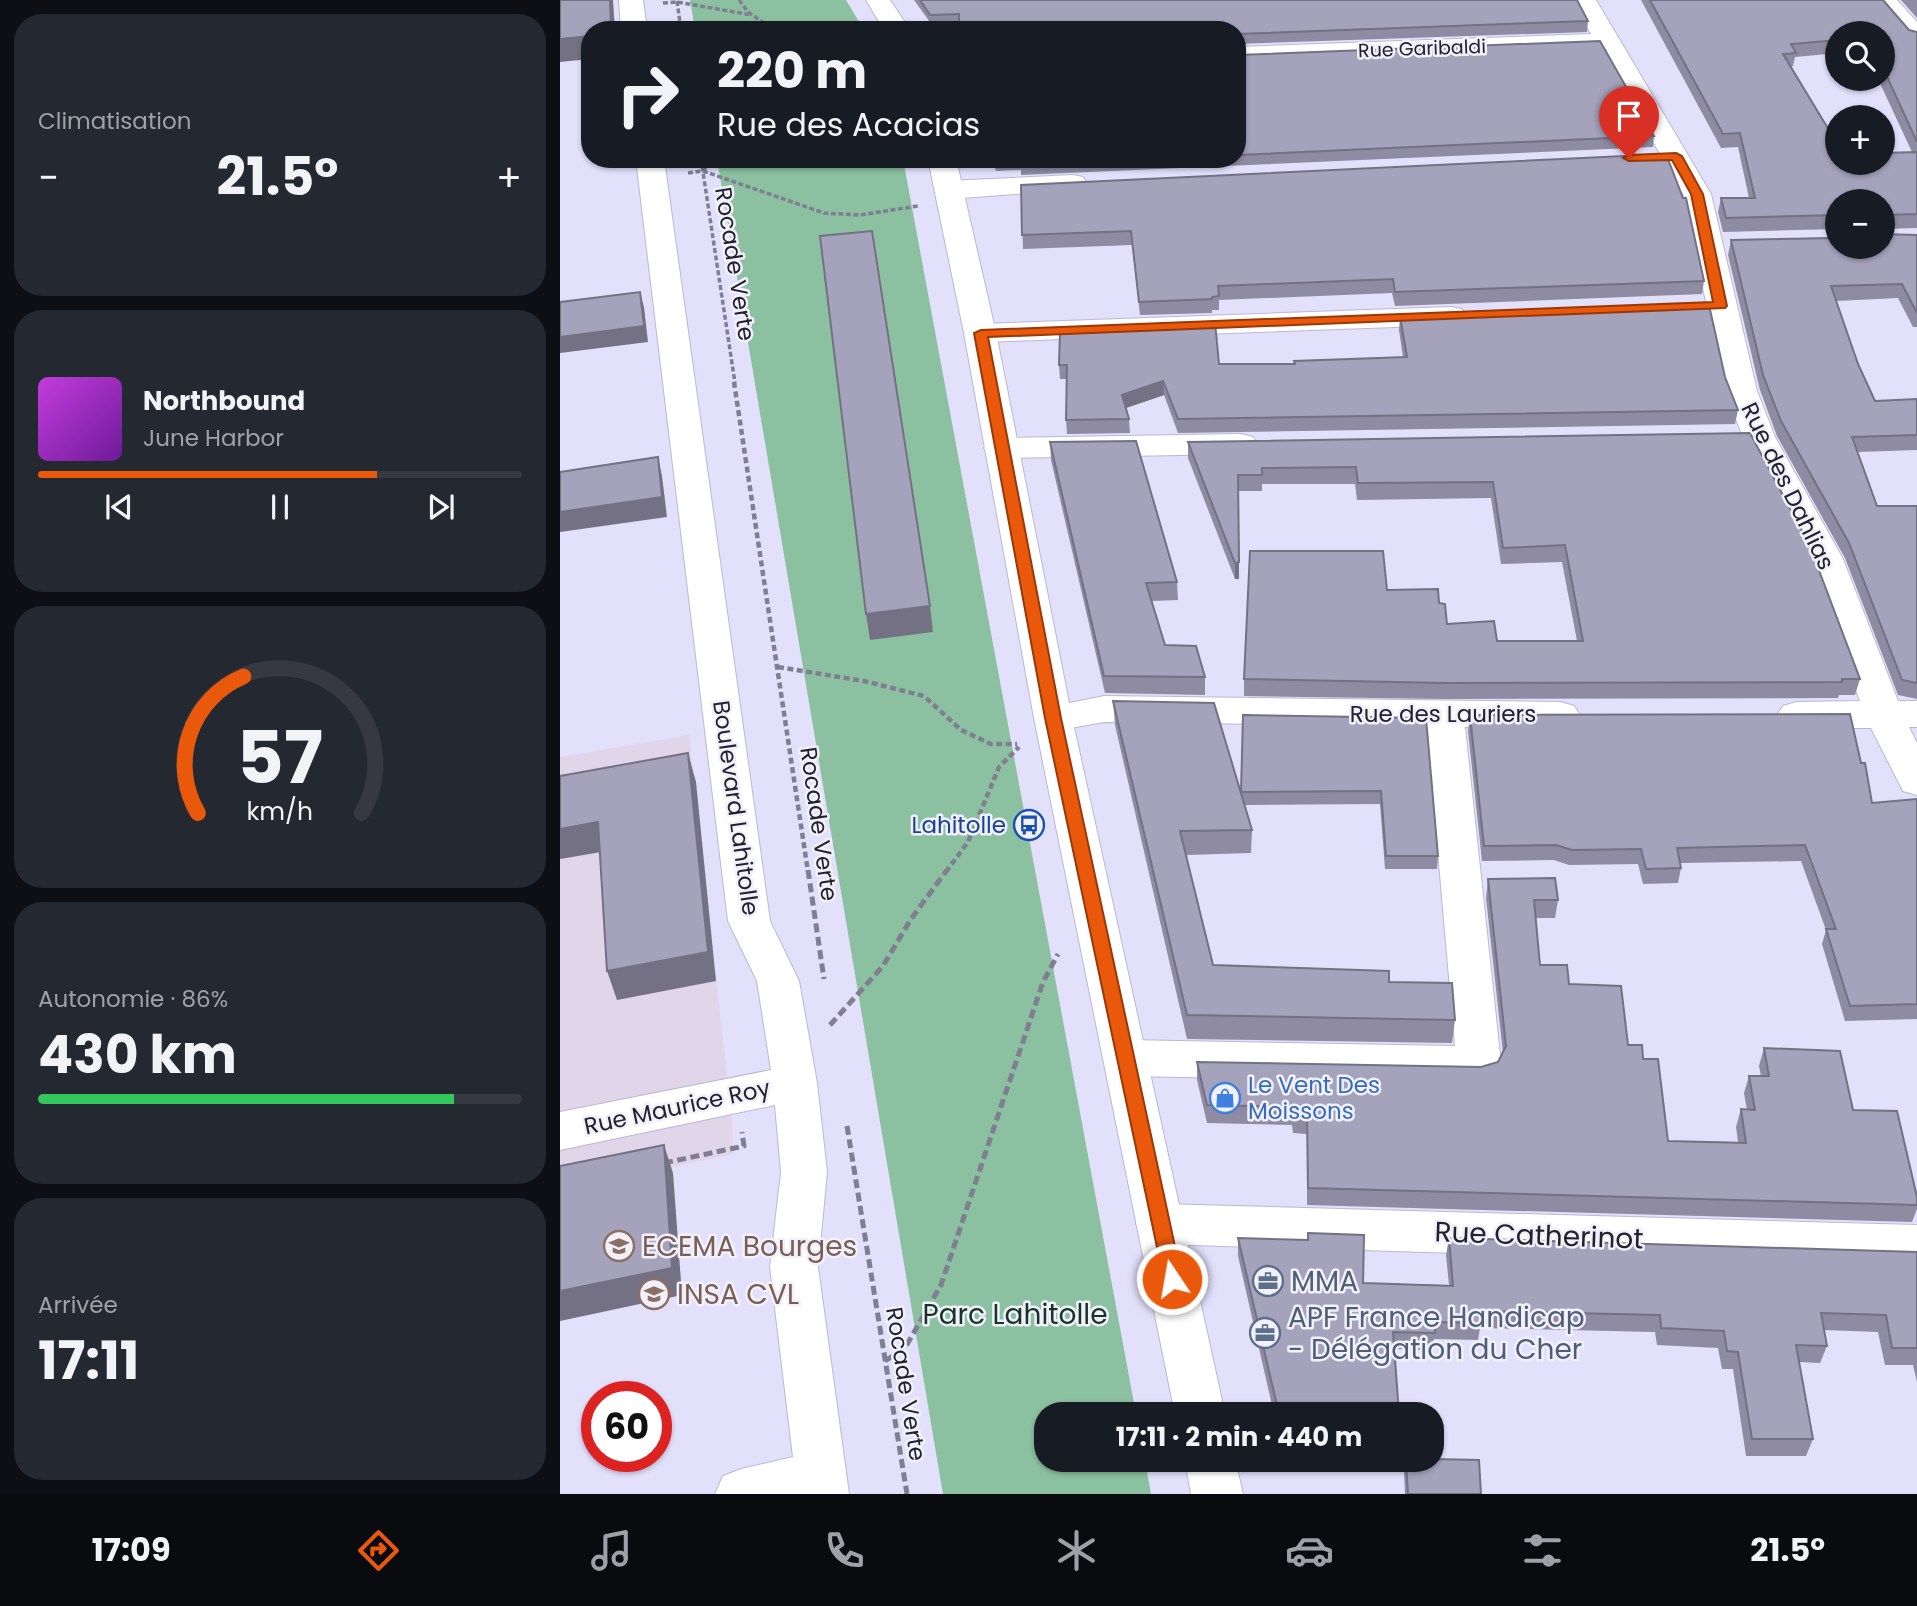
<!DOCTYPE html>
<html lang="fr">
<meta charset="utf-8">
<style>
body{margin:0;font-family:Poppins,sans-serif;background:#242831;color:#f1f3f6;height:100vh;display:flex;flex-direction:column;font-size:26px;white-space:nowrap}
*{box-sizing:border-box;margin:0}
p{font-size:23px;color:#9ea1a6}
.icon{flex:none;width:38px;height:38px;fill:none;stroke:currentColor;stroke-width:2;stroke-linecap:round;stroke-linejoin:round}
.map{position:relative;flex:1;overflow:hidden}
.sheet{display:flex;flex-direction:column;gap:14px;padding:14px;background:#0d0f14;width:560px}
.sheet>*{flex:none}
.banner{position:absolute;left:21px;top:21px;width:665px;height:147px;border-radius:28px;box-shadow:0 2px 5px #0004;background:#171b24;color:#f1f3f6;overflow:hidden}
.fabs{position:absolute;left:1265px;top:21px;display:grid;gap:14px}
.fabs a{display:grid;place-items:center;width:70px;height:70px;border-radius:50%;background:#171b24;box-shadow:0 2px 5px #0004;font-size:35px}
.speed{position:absolute;left:21px;top:1381px;display:flex;gap:14px;font-size:35px;font-weight:700;text-align:center}
.speed>*{display:grid;place-content:center;width:91px;height:91px;border-radius:50%;background:#171b24;box-shadow:0 2px 5px #0004;line-height:1}
.speed .limit{border:10px solid #d22;background:#fff;color:#111}
.pin{position:absolute;display:grid;place-items:center;width:60px;height:60px;color:#fff;margin:-72px -30px;border-radius:50% 50% 50% 0;rotate:-45deg;box-shadow:0 0 7px #0007}
.pin .icon{rotate:45deg}
.me{position:absolute;width:77px;margin:-38px;rotate:348deg;stroke-linejoin:round;filter:drop-shadow(0 0 5px #0008)}
.turn{display:flex;align-items:center;gap:24px;height:147px;padding:0 21px;font-size:32px}
.turn .icon{width:91px;height:91px;stroke-width:2.5}
.turn b{display:block;font-size:49px;line-height:60px}
.big{font-size:52px;font-weight:700;line-height:1.1}
.sheet .card{flex:1;display:flex;flex-direction:column;justify-content:center;gap:10px;min-width:0;padding:0 24px;border-radius:28px;background:#242831}
.sheet .dial{align-items:center;gap:0}
.dial svg{height:182px;overflow:visible;fill:none;stroke:#363941;stroke-width:7;stroke-linecap:round;text-anchor:middle}
.dial text{fill:#f1f3f6;stroke:none}
.song{display:flex;align-items:center;gap:21px}
.cover{width:84px;height:84px;border-radius:10px;background:linear-gradient(135deg,hsl(290 70% 55%),hsl(280 70% 35%))}
.played{height:7px;border-radius:4px;background:linear-gradient(90deg,#ea580c 70%,#363941 70%)}
.keys{display:flex;justify-content:space-around;direction:ltr}
.heat{display:flex;justify-content:space-between;align-items:center;font-size:38px;direction:ltr}
.charge{height:10px;border-radius:5px;background:linear-gradient(90deg,#34c759 86%,#363941 0)}
.trip{position:absolute;left:474px;top:1402px;width:410px;height:70px;border-radius:28px;background:#171b24;box-shadow:0 2px 5px #0004;font-weight:700;line-height:70px;text-align:center}
.tabs{display:flex;height:112px;justify-content:space-around;align-items:center;background:#090b0e;color:#9ea1a6}
.tabs .icon{width:49px;height:49px}
.tabs .on{color:#ea580c}
.tabs b{font-size:32px;color:#f1f3f6}
main{display:flex;flex:1;min-height:0}
.map>svg:first-child{display:block}
.commercial{fill:#e0d5e9}
.green{fill:#8bc1a0}
.lines{fill:none;stroke-linecap:round;stroke-linejoin:round}
.minor-casing{stroke:#bbb8d3;stroke-width:2}
.major-casing{stroke:#bbb8d3;stroke-width:2}
.path-far2{stroke:#807e91;stroke-width:3.5;stroke-dasharray:5 2.5;stroke-linecap:butt}
.path-far1{stroke:#807e91;stroke-width:4.5;stroke-dasharray:6 3.5;stroke-linecap:butt}
.path{stroke:#807e91;stroke-width:5;stroke-dasharray:9 4.5;stroke-linecap:butt}
.minor{fill:#fff;fill-rule:evenodd}
.major{fill:#fff;fill-rule:evenodd}
.wall{fill:#8e8ba2;fill-rule:evenodd}
.shaded-wall{fill:#747184}
.building{fill:#a5a2bc;stroke:#747184;stroke-width:2}
.route{fill:#ea580c;stroke:#983908;stroke-width:2}
.labels{text-anchor:middle;stroke-width:5;stroke-linejoin:round;paint-order:stroke}
.far-street-label{font-size:19px;fill:#23212c;stroke:#f1f0fb}
.street-label{font-size:23px;fill:#23212c;stroke:#f1f0fb}
.transit-label{font-size:23px;fill:#164399;stroke:#f1f0fb;text-anchor:end}
.shop-label{font-size:23px;fill:#366cbe;stroke:#f1f0fb;text-anchor:start}
.near-street-label{font-size:28px;fill:#23212c;stroke:#f1f0fb}
.near-education-label{font-size:28px;fill:#785e54;stroke:#f1f0fb;text-anchor:start}
.near-service-label{font-size:28px;fill:#4e5e75;stroke:#f1f0fb;text-anchor:start}
.near-park-label{font-size:28px;fill:#153624;stroke:#f1f0fb}
</style>
<main>
<section class="sheet">
<div class="card"><p>Climatisation</p>
<div class="heat"><a>−</a><b class="big">21.5°</b><a>+</a></div>
</div>
<div class="card">
<div class="song"><i class="cover"></i><div><b>Northbound</b><p>June Harbor</p></div></div>
<div class="played"></div>
<div class="keys"><svg class="icon" aria-label="previous" viewBox="0 0 24 24"><path d="M18 5L8 12l10 7zM5 5v14"/></svg><svg class="icon" aria-label="pause" viewBox="0 0 24 24"><path d="M8 5v14M16 5v14"/></svg><svg class="icon" aria-label="next" viewBox="0 0 24 24"><path d="M6 5l10 7-10 7zM19 5v14"/></svg></div>
</div>
<div class="card dial"><svg viewBox="0 0 100 80">
<path d="M14 69A42 42 0 1 1 86 69"/>
<path d="M14 69A42 42 0 0 1 34 9" stroke="#ea580c"/>
<text x="50" y="56" font-size="32" font-weight="700">57</text>
<text x="50" y="72" font-size="11">km/h</text>
</svg></div>
<div class="card"><p>Autonomie · 86%</p><b class="big">430 km</b><div class="charge"></div></div>
<div class="card"><p>Arrivée</p><b class="big">17:11</b></div>
</section>
<div class="map">
<svg width="1357" height="1494" viewBox="0 0 1357 1494">
<rect width="100%" height="100%" fill="#e3e0fc"/>
<path class="commercial" d="M129 735 172 1121 173 1154 0 1191V757Z"/>
<g class="green">
<path d="M130 0H286L304 30H135Z"/>
<path d="M157 159H343L576 1414H486V1460H585L591 1494H383Z"/>
</g>
<g class="lines">
<g class="minor-casing">
<g id="minor">
<path d="M59 0H83L87 30H61Z"/>
<path d="M1012 0H1036L1151 194 1197 391 1215 437 1283 559 1338 701H1357V727H1349L1357 743V795L1343 791 1311 728H1236L1223 724 1217 715 1223 706 1236 702 1300 701 1247 559 1183 437 1165 391 1123 194 1040 49 677 63V47L1031 34Z"/>
<path d="M1311 0H1337L1357 22V45L1348 42Z"/>
<path d="M76 159H104L210 921 239 981 257 1083 267 1172 258 1267 289 1494H155L163 1476 181 1469 233 1457 210 1267 221 1172 215 1105 0 1150V1112L211 1070 197 981 168 921Z"/>
<path d="M513 175 523 177 527 183 523 189 389 199 379 196 375 190 379 184 389 181Z"/>
<path d="M891 307 902 309 906 316 902 323 891 325 420 342 409 340 404 333 409 326 420 324Z"/>
<path d="M681 434 693 437 698 444 693 451 681 454 441 458 429 455 424 448 429 441 441 438Z"/>
<path d="M544 696 1001 702 1014 706 1020 715 1014 724 1001 728 905 727 941 1064 935 1077 919 1082 565 1076 549 1071 543 1058 549 1045 565 1040 895 1046 867 726 544 722 493 731 480 727 474 718 480 709Z"/>
<path d="M600 1204 1357 1225V1267L600 1244 583 1238 576 1224 583 1210Z"/>
</g>
</g>
<g class="major-casing">
<g id="major">
<path d="M306 0H330L350 30H324Z"/>
<path d="M368 159H396L436 333 512 718 665 1414H615L474 718 404 333Z"/>
<path d="M625 1460H675L683 1494H631Z"/>
</g>
</g>
<g class="path-far2">
<path d="M179 0 188 12 214 30"/>
<path d="M117 1 121 30"/>
<path d="M103 3 117 2 192 15"/>
<path d="M141 159 175 383"/>
<path d="M143 171 264 213 300 215 358 206"/>
<path d="M128 173 143 171 152 159"/>
</g>
<g class="path-far1">
<path d="M174 382 248 872"/>
<path d="M218 667 304 681 364 696 401 730 431 744H457"/>
<path d="M386 872 408 842 439 767 459 747"/>
</g>
<g class="path">
<path d="M248 870 264 979"/>
<path d="M270 1025 323 966 351 919 387 870"/>
<path d="M287 1126 347 1494"/>
<path d="M104 1163 184 1146 182 1132"/>
<path d="M325 1361 345 1348 381 1285 483 982 498 954"/>
</g>
<use href="#minor" class="minor"/>
<use href="#major" class="major"/>
</g>
<g class="wall">
<path d="M354 0H1017L1028 21 1027 32 677 44V30L399 24 372 25Z"/>
<path d="M1081 0H1323L1349 30 1357 32V228L1324 229 1323 234V201H1278V229L1163 232 1158 212 1161 198H1189L1178 147 1161 148ZM1278 33H1323V79H1318L1352 152 1278 163 1230 67 1233 66 1235 57 1278 53Z"/>
<path d="M1341 0H1357V18Z"/>
<path d="M677 55 1094 136 1093 147 461 175V170L436 171 432 159H677Z"/>
<path d="M461 185 1144 281 1142 294 835 306 832 293 659 300V310H652V313L580 315 572 245 463 249Z"/>
<path d="M1357 235V327H1353L1338 298 1276 301 1298 364 1315 401 1357 399V450L1297 452 1317 506H1357V699L1338 695 1285 558 1217 436 1200 390 1168 255 1171 240Z"/>
<path d="M840 316 1165 377 1178 410 1175 424 618 433 604 395 566 408 569 419 570 433 507 434 506 420 507 379H500L499 365 582 328 659 364H734L843 357 839 330Z"/>
<path d="M1190 433 1300 679 1295 695H1279L1278 698 885 699 684 696V679L827 590 879 603 887 624 937 641H1017L1002 562 941 564 931 498 797 500 795 484H702V491H678L679 579H675L628 458V442Z"/>
<path d="M490 442 617 582 618 600 592 601 605 645 645 677V695L545 693 491 460Z"/>
<path d="M553 701 680 790 866 718 878 856 877 869H825L820 804 684 805 692 830 691 853 626 855 653 965 829 982 895 1020 892 1043 627 1039 555 725Z"/>
<path d="M910 715 1301 763 1312 803 1357 799V1019L1285 1021 1262 944 1266 930 1241 861 1120 863 1121 868 1118 883 1083 884 1078 864 1009 865 994 860 922 861 908 731Z"/>
<path d="M928 879 998 900 995 918H975L980 965 1009 984 1083 1059 1108 1141 1178 1142 1176 1127 1181 1109 1187 1110 1184 1093 1189 1076H1201L1199 1066 1204 1048 1293 1110 1357 1197V1209L1352 1222 747 1205V1134L733 1133 732 1125 647 1123 637 1080V1062L921 1067 938 1062 943 1053 926 898Z"/>
<path d="M678 1238 803 1283 889 1285 886 1255 889 1238 1357 1252V1382L1353 1365H1325L1318 1332 1264 1330 1267 1346 1260 1363 1239 1362 1253 1439 1246 1456H1186L1173 1369H1162L1158 1348 1097 1345 1095 1332 920 1328 918 1340 874 1339 872 1350 835 1349 839 1414H714L678 1256Z"/>
<path d="M846 1460 921 1494H845L844 1472Z"/>
</g>
<g class="shaded-wall">
<path d="M50 0H53L55 30H51Z"/>
<path d="M30 36V59L0 62V39Z"/>
<path d="M80 292 84 307 88 342 0 353V337Z"/>
<path d="M603 381 604 395 563 409 562 395Z"/>
<path d="M98 457 102 476 107 517 0 532V512Z"/>
<path d="M679 562V579H675V563Z"/>
<path d="M370 606 373 632 310 640 306 614Z"/>
<path d="M128 753 136 782 156 981 57 1000 47 971Z"/>
<path d="M38 822 47 851 0 859V829Z"/>
<path d="M104 1145 113 1173 122 1295 0 1321V1291Z"/>
</g>
<g class="building">
<path d="M0 0H50L51 30H30V36L0 39Z"/>
<path d="M360 0H1017L1028 21 677 34V30H399V14L370 15Z"/>
<path d="M1090 0H1323L1349 30 1357 32V142L1323 68V33H1278V40L1231 44 1236 53 1223 54 1278 145V163H1323V153L1357 152V214L1325 215 1324 230H1323V201H1278V215L1166 218 1161 198H1195L1180 133 1163 134Z"/>
<path d="M1040 41 1094 136 677 155V55Z"/>
<path d="M1106 154 1123 198H1126L1144 281 835 292 833 279 658 286 659 296 652 297V299L579 302 571 231 462 235 461 185Z"/>
<path d="M435 159H574L460 164V159L435 161Z"/>
<path d="M312 231 370 606 306 614 260 236Z"/>
<path d="M1323 234 1357 235V313L1342 284 1271 286 1298 364 1315 401 1357 399V435L1292 437 1317 506H1357V683L1342 680 1289 543 1221 421 1203 375 1171 240 1278 238V247H1323Z"/>
<path d="M80 292 84 326 0 337V302Z"/>
<path d="M1149 305 1165 377 1178 410 618 419 603 381 562 395 569 419 506 420 507 365H499L500 331 582 328V325L655 322 659 364H735L734 361 847 357 840 316Z"/>
<path d="M1190 433 1249 544 1300 679H1282V682L887 683 684 679 690 551H823L827 590 878 589 879 603 885 604 887 624 934 621 937 641H1023L1005 545 943 548 933 482 798 483 796 467 702 468V475H678L679 562 675 563 628 442Z"/>
<path d="M576 441 617 582 586 583 605 645 636 646 645 677 544 676 490 442Z"/>
<path d="M98 457 102 497 0 512V472Z"/>
<path d="M553 701 654 703 692 830 620 831 653 965 829 971V982L892 983 895 1020 627 1015Z"/>
<path d="M1290 714 1301 763H1305L1312 803 1357 799V1004L1290 1006 1266 929H1276L1245 845 1117 848 1121 868 1086 869 1081 849 1012 850 996 845 924 846 910 715Z"/>
<path d="M683 715 866 718 878 856H826L821 791 681 792Z"/>
<path d="M128 753 148 952 47 971 38 822 0 829V776Z"/>
<path d="M995 878 998 900H974L980 965H1007L1009 984 1061 986 1068 1045H1082L1083 1059H1098L1108 1141 1186 1143 1181 1109 1195 1110 1189 1076H1209L1204 1048 1280 1051 1293 1110 1337 1111 1357 1197V1205L748 1188 747 1116H733V1107L647 1105 637 1062 921 1067 938 1062 946 1046 928 879Z"/>
<path d="M104 1145 112 1268 0 1291V1166Z"/>
<path d="M748 1233 804 1235 803 1283 893 1286 889 1238 1357 1252V1348H1332L1326 1315 1261 1313 1267 1346 1236 1345 1253 1439H1192L1178 1352 1167 1351 1164 1331 1101 1328 1100 1315 920 1311 921 1323 875 1322V1333L833 1332 839 1414H719L678 1238 748 1240Z"/>
<path d="M872 1459 919 1460 921 1494H848L846 1460Z"/>
</g>
<path class="route" d="M1116 153 1122 156 1143 194 1167 306 1165 308 428 337 501 718 622 1279 619 1285 612 1287 605 1285 485 718 414 333 421 330 1153 302 1131 194 1112 160 1069 161 1063 158 1069 155Z"/>
<defs>
<g id="bus-ring" transform="scale(1.575)"><circle r="9.5" fill="#f1f0fb" stroke="#1a4fb4" stroke-width="1.5"/><path d="M-5-6H5V4H4V6H2V4H-2V6H-4V4H-5ZM-3.5-4V0h7V-4ZM-3.5 1.2v1.5H-2V1.2ZM2 1.2v1.5H3.5V1.2Z" fill="#1a4fb4"/></g>
<g id="shop-ring" transform="scale(1.575)"><circle r="9.5" fill="#f1f0fb" stroke="#3f7fe0" stroke-width="1.5"/><path d="M-5-2.5h2.3a2.7 3.5 0 0 1 5.4 0H5L5.5 6h-11ZM-1.5-2.5h3a1.5 2.3 0 0 0-3 0Z" fill="#3f7fe0"/></g>
<g id="university-ring" transform="scale(1.575)"><circle r="9.5" fill="#f1f0fb" stroke="#8d6e63" stroke-width="1.5"/><path d="M0-5L7-2L0 1L-7-2ZM-4 1L0 2.5L4 1V4Q0 6-4 4Z" fill="#8d6e63"/></g>
<g id="office-ring" transform="scale(1.575)"><circle r="9.5" fill="#f1f0fb" stroke="#5c6f8a" stroke-width="1.5"/><path d="M-6-3h4V-5.5h4V-3h4V5H-6ZM-1-4.5V-3h2v-1.5ZM-6 0V1H6V0Z" fill="#5c6f8a"/></g>
</defs>
<g fill-rule="evenodd">
<use href="#bus-ring" x="469" y="825"/>
<use href="#shop-ring" x="665" y="1098"/>
<use href="#university-ring" x="59" y="1246"/>
<use href="#office-ring" x="708" y="1281"/>
<use href="#university-ring" x="94" y="1294"/>
<use href="#office-ring" x="705" y="1333"/>
</g>
<g class="labels">
<g class="far-street-label">
<text transform="translate(862 48) rotate(-2)" y="7">Rue Garibaldi</text>
</g>
<g class="street-label">
<text transform="translate(175 264) rotate(81)" y="8">Rocade Verte</text>
<text transform="translate(1228 486) rotate(64)" y="8">Rue des Dahlias</text>
<text x="883" y="722">Rue des Lauriers</text>
<text transform="translate(176 808) rotate(82)" y="8">Boulevard Lahitolle</text>
<text transform="translate(259 824) rotate(82)" y="8">Rocade Verte</text>
<text transform="translate(117 1107) rotate(-12)" y="8">Rue Maurice Roy</text>
<text transform="translate(346 1384) rotate(81)" y="8">Rocade Verte</text>
</g>
<g class="transit-label">
<text x="446" y="833">Lahitolle</text>
</g>
<g class="shop-label">
<text x="688" y="1093">Le Vent Des<tspan x="688" dy="26">Moissons</tspan></text>
</g>
<g class="near-street-label">
<text transform="translate(979 1235) rotate(2)" y="10">Rue Catherinot</text>
</g>
<g class="near-education-label">
<text x="82" y="1256">ECEMA Bourges</text>
<text x="117" y="1304">INSA CVL</text>
</g>
<g class="near-service-label">
<text x="731" y="1291">MMA</text>
<text x="728" y="1327">APF France Handicap<tspan x="728" dy="32">- Délégation du Cher</tspan></text>
</g>
<g class="near-park-label">
<text x="455" y="1324">Parc Lahitolle</text>
</g>
</g>
</svg>
<div class="fabs">
<a><svg class="icon" aria-label="search" viewBox="0 0 24 24"><circle cx="10" cy="10" r="6"/><path d="M15 15l6 6"/></svg></a>
<a>+</a>
<a>−</a>
</div>
<div class="speed"><div class="limit">60</div></div>
<div class="pin" style="left:1069px;top:158px;background:#d93025"><svg class="icon" aria-label="arrive" viewBox="0 0 24 24"><path d="M6 21V4h12l-3 4 3 4H6"/></svg></div>
<svg class="me" style="left:612px;top:1279px" viewBox="-20 -20 40 40"><circle r="17" fill="#ea580c" stroke="#fff" stroke-width="3"/><path d="M0-11L8 9 0 5-8 9z" fill="#fff"/></svg>
<div class="trip">17:11 · 2 min · 440 m</div>
<div class="banner">
<div class="turn"><svg class="icon" aria-label="right" viewBox="0 0 24 24"><path d="M7 20v-9h11M14 6l5 5-5 5"/></svg><div><b>220 m</b>Rue des Acacias</div></div>
</div>
</div>
</main>
<nav class="tabs">
<b>17:09</b>
<svg class="icon on" aria-label="directions" viewBox="0 0 24 24"><path d="M12 3l9 9-9 9-9-9zM9 14v-3h6M13 9l2 2-2 2"/></svg>
<svg class="icon" aria-label="music" viewBox="0 0 24 24"><path d="M9 18V5l10-2v13"/><circle cx="6" cy="18" r="3"/><circle cx="16" cy="16" r="3"/></svg>
<svg class="icon" aria-label="phone" viewBox="0 0 24 24"><path d="M5 4h4l2 5-3 2q2 4 5 5l2-3 5 2v4C11 20 4 13 5 4z"/></svg>
<svg class="icon" aria-label="climate" viewBox="0 0 24 24"><path d="M12 3v18M4 7l16 10M4 17L20 7"/></svg>
<svg class="icon" aria-label="car" viewBox="0 0 24 24"><path d="M5 17H2v-5l4-1 3-4h7l3 4 3 1v5h-3M9 17h6M6 11h13"/><circle cx="7" cy="17" r="2"/><circle cx="17" cy="17" r="2"/></svg>
<svg class="icon" aria-label="filters" viewBox="0 0 24 24"><path d="M4 7h16M4 17h16"/><circle cx="9" cy="7" r="2"/><circle cx="15" cy="17" r="2"/></svg>
<b>21.5°</b>
</nav>
